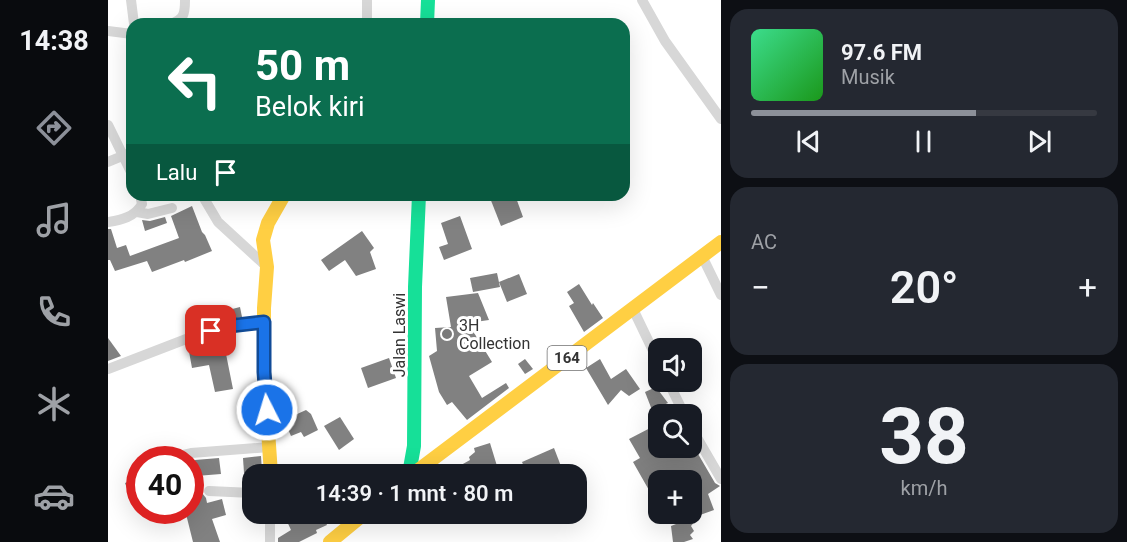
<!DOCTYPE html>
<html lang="id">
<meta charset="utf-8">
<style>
body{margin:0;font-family:Roboto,sans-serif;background:#242831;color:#f1f3f6;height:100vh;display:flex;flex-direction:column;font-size:22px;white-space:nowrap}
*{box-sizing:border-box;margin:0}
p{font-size:20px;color:#9ea1a6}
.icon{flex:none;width:33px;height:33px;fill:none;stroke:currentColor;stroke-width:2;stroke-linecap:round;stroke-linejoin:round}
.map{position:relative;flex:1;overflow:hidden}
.panel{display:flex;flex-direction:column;gap:9px;padding:9px;background:#0d0f14;width:406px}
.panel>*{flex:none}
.hud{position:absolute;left:18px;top:18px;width:504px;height:183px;border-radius:18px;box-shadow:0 6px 24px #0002;background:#0b6e4f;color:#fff;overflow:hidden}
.tools{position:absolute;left:540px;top:338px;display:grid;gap:12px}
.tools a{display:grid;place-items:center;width:54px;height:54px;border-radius:12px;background:#171b24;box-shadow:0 6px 24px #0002;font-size:30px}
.speed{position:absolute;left:18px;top:446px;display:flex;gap:12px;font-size:30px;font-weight:700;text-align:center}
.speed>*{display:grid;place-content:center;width:78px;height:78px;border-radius:50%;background:#171b24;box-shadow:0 6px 24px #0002;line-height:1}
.speed .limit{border:9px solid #d22;background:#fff;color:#111}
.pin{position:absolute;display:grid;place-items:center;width:51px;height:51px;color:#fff;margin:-26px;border-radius:12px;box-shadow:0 3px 9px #0006}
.me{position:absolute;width:66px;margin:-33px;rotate:355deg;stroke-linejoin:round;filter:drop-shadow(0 0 4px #0008)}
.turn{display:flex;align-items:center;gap:21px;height:126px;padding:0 30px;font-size:27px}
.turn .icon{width:78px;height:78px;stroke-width:2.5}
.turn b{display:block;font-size:42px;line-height:51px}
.then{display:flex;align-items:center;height:57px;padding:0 30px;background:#0003;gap:12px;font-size:22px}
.big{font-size:45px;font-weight:600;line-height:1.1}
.panel .card{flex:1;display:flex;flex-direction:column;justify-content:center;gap:9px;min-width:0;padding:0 21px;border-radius:18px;background:#242831}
.panel .dial{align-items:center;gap:0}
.dial b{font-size:78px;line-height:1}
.song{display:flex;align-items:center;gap:18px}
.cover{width:72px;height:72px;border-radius:9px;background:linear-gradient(135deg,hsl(150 70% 55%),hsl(120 70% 35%))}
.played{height:6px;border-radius:3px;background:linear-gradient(90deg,#8c9099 65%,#363941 65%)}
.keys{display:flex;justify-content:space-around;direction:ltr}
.heat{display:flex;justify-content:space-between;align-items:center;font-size:33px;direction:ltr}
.trip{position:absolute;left:134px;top:464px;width:345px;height:60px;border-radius:18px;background:#171b24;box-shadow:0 6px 24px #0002;font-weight:600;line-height:60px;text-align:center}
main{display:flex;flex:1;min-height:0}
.menu{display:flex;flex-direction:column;width:108px;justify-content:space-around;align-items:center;background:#090b0e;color:#9ea1a6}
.menu .icon{width:42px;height:42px}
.menu .selected{color:#8c9099}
.menu b{font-size:27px;color:#f1f3f6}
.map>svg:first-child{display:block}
.building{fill:#818181}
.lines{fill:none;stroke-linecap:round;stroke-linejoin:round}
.street{stroke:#d7d7d7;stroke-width:10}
.fast{stroke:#16e098;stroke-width:14}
.slow{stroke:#ffcf43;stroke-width:14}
.route-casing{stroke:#114b97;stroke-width:15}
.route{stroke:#1a73e8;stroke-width:10}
.poi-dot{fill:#7a7a7a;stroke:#fff;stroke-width:2}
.labels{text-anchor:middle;stroke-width:6;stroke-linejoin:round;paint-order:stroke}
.shield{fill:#fff;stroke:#707070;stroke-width:1.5}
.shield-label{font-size:15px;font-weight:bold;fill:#333}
.poi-label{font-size:16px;fill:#333;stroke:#fff;text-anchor:start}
.street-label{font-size:16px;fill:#333;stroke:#fff}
</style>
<main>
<nav class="menu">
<b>14:38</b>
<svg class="icon selected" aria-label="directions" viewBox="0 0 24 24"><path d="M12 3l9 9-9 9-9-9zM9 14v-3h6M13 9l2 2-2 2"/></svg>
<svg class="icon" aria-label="music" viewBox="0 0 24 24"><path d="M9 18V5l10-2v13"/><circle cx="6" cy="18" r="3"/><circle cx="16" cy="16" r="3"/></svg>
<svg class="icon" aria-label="phone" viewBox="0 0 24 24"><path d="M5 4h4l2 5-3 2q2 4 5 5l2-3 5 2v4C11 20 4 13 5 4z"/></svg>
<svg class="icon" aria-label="climate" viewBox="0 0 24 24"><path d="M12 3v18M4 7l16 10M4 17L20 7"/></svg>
<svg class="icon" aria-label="car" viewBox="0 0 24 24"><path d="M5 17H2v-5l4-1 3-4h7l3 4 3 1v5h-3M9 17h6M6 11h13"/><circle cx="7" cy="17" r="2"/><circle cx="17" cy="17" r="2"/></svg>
</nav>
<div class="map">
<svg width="613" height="542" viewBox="0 0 613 542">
<rect width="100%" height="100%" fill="#fff"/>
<g class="building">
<path d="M389 195H407L415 217 393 226 382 198Z"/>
<path d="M84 206 94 232 97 235 104 251 77 262 76 260 44 272 39 261 7 271 2 260H0V229H3L9 248 18 245 22 256 71 238 63 216Z"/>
<path d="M352 216 364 249 336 260 331 247 340 244 333 223Z"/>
<path d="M57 217 59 223 37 231 34 220 42 221Z"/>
<path d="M254 231 266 248 262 252 268 269 248 276 237 260 221 271 213 260Z"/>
<path d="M389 273 392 287 365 292 362 278Z"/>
<path d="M411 274 419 294 399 302 391 282Z"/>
<path d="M471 284 484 305 485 303 495 318 476 332 461 306 466 303 459 292Z"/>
<path d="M370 293 381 320 360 323 384 362 361 376 374 398 398 383 401 388 359 420 344 402 339 405 331 392 321 356 329 351 327 328 343 327 338 297Z"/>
<path d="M132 307 134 317 107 322 105 314Z"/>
<path d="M0 338 13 356 0 361Z"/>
<path d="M115 339 125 389 107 392 101 365 84 368 80 346Z"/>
<path d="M281 358 288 378 260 388 253 368Z"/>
<path d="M417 359 425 369 417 374 410 364Z"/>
<path d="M492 359 503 379 518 369 532 389 521 396 513 390 500 405 478 368Z"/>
<path d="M548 387 560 403 544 410 537 392Z"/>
<path d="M198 410 203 414 210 430 196 437 193 432 183 436 176 420Z"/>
<path d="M232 417 246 439 231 450 216 426Z"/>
<path d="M548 425 550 430V447H586L607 483 612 486 600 494 606 510 592 515 583 526 586 531 582 535 585 539 576 542H565L563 526 573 522 584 513 588 498 584 491V480H550V506L525 462 532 458 521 439Z"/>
<path d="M382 443 389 466 378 474H337L362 460 361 457 367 452 366 448Z"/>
<path d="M446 448 456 474H419L414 462Z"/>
<path d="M153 456 154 472 136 473 135 458Z"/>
<path d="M111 458 113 474 88 476 87 460Z"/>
<path d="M32 477V498L24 501 17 483Z"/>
<path d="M94 493 98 498 99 503 114 499 118 515 104 519 112 542H85L77 510H82V495Z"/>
<path d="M181 513H214L219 525 208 530 209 533 191 542H170V538L183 530 176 515Z"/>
<path d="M333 513H359L338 524Z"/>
</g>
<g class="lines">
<g class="street">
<path d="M23 0 26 24"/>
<path d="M259 0V24"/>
<path d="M534 0 557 41 613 119"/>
<path d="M63 24C76 19 77 14 77 0"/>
<path d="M0 31 24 34"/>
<path d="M0 125 24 174"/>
<path d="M0 162 24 152"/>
<path d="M94 195 110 222 159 267"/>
<path d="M29 212 40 214 64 208"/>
<path d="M0 222C13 220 27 217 34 204L32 195"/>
<path d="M594 256 613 295"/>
<path d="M525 309 550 361"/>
<path d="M0 369 86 336 121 326 156 322"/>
<path d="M560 381 576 414"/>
<path d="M584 429 613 479"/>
<path d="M57 459 83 453 162 447"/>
<path d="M101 491 144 493"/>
<path d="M162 542V513"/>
</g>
<g class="fast">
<path d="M319 24 320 0"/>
<path d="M301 474 306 446 307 287 311 195"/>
</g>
<g class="slow">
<path d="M163 474 156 372V308L159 267 155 240 160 223 176 195"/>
<path d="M305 474 613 242"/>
<path d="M222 542 257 513"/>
</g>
</g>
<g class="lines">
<g class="route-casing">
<path id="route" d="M103 331 121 326 156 322V372L159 410"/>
</g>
<use href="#route" class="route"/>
</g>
<circle class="poi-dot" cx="339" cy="334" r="6"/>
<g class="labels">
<rect class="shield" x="439.5" y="346" width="39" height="24" rx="4.5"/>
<g class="shield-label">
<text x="459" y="363">164</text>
</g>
<g class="poi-label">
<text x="351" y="331">3H<tspan x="351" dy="18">Collection</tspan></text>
</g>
<g class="street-label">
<text transform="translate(291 335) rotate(-90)" y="6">Jalan Laswi</text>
</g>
</g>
</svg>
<div class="tools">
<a><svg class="icon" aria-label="sound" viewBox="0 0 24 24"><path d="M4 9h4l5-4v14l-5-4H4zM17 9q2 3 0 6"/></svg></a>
<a><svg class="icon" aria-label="search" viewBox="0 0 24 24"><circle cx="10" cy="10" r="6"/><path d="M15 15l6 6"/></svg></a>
<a>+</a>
</div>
<div class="speed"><div class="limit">40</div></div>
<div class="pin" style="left:103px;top:331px;background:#d93025"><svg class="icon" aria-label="arrive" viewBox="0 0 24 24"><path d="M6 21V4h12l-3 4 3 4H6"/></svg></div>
<svg class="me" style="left:159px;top:410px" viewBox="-20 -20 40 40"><circle r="17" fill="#1a73e8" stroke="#fff" stroke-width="3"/><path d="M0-11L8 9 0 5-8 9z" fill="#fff"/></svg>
<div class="trip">14:39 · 1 mnt · 80 m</div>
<div class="hud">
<div class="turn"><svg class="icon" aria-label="left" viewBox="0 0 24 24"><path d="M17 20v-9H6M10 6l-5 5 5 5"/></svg><div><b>50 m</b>Belok kiri</div></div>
<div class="then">Lalu<svg class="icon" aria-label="arrive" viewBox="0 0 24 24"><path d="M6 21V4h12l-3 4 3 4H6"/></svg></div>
</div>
</div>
<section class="panel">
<div class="card">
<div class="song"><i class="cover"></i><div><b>97.6 FM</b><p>Musik</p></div></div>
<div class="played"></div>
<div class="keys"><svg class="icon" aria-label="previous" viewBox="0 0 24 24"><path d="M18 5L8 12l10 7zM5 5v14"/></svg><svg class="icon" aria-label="pause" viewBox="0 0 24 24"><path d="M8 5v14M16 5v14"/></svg><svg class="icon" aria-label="next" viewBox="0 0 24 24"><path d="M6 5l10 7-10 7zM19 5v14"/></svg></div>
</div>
<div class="card"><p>AC</p>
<div class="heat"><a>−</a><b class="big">20°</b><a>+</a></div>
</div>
<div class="card dial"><b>38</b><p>km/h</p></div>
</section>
</main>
